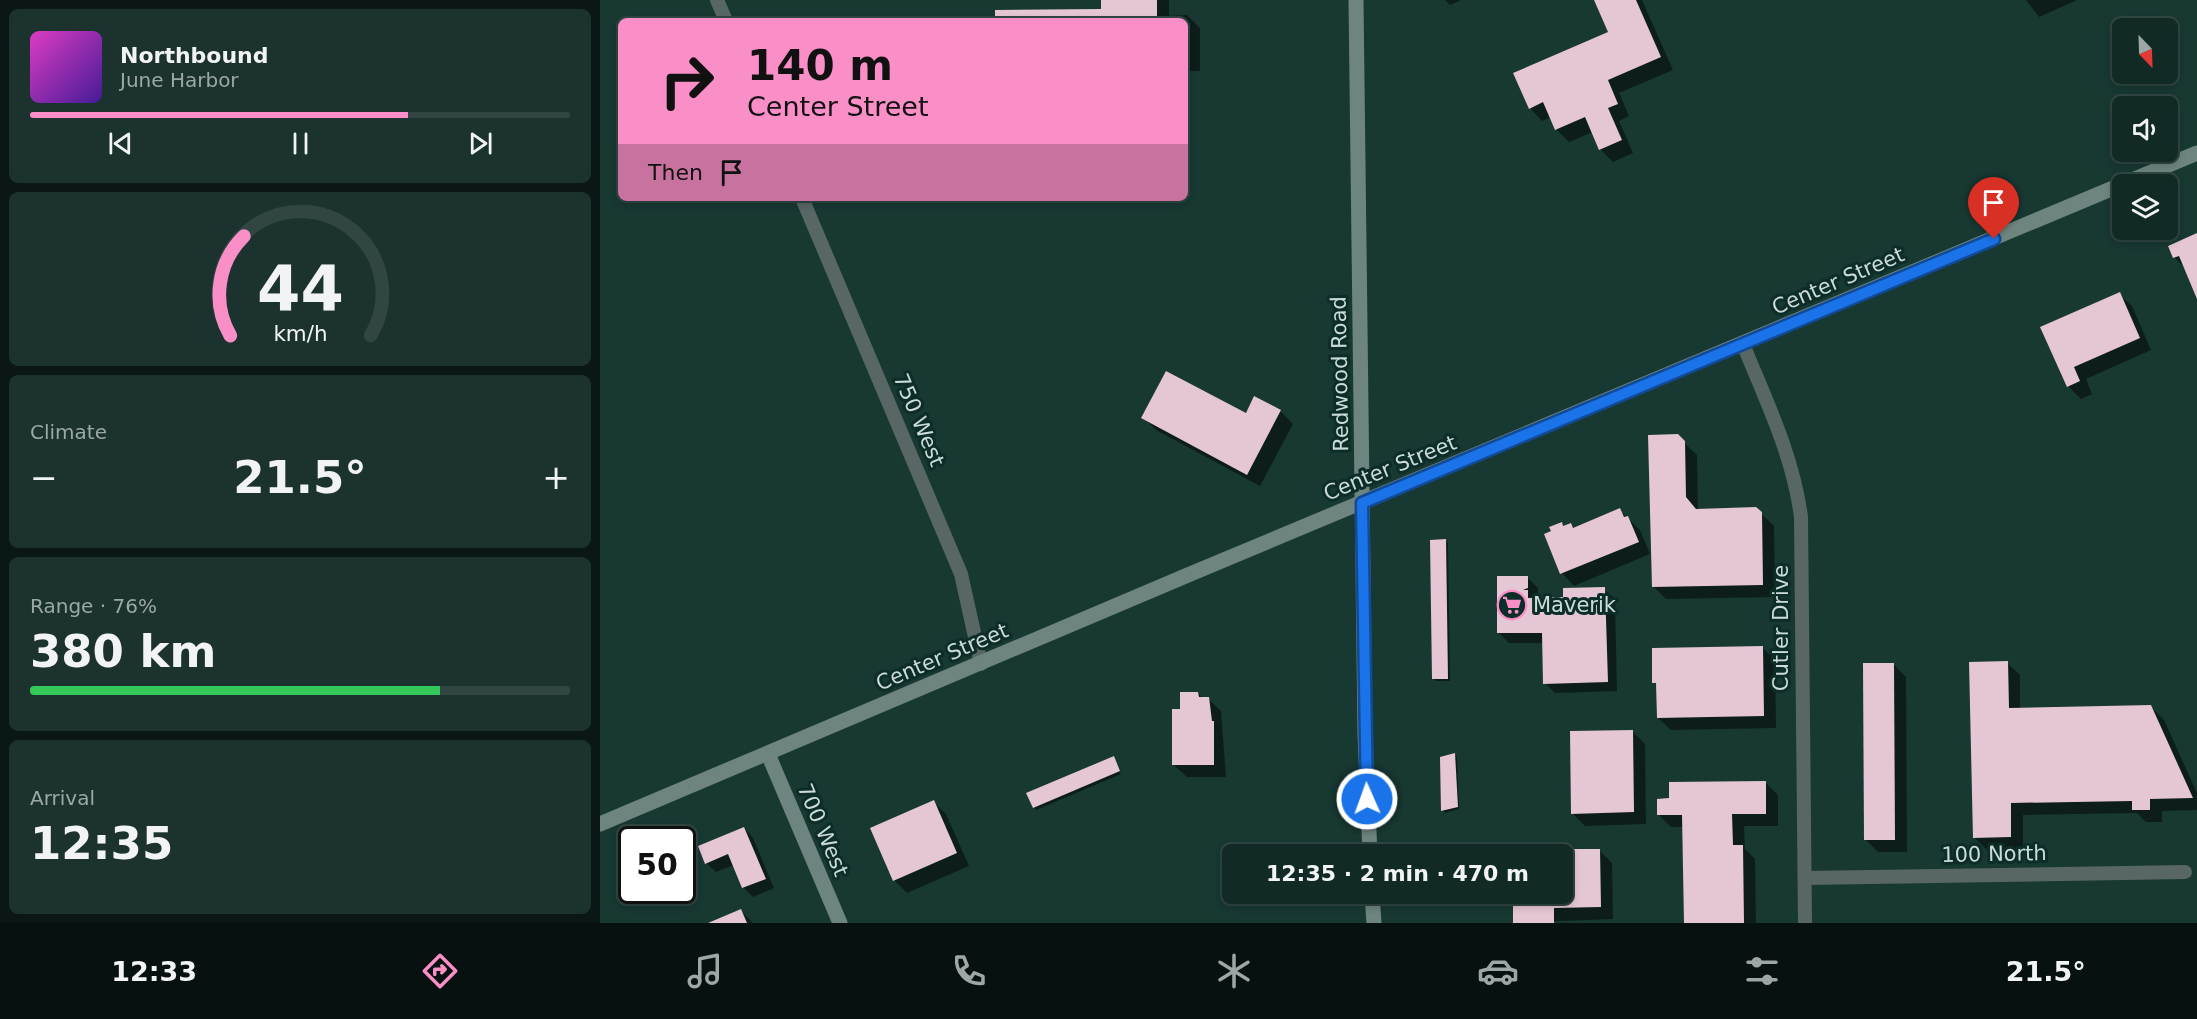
<!DOCTYPE html>
<meta charset="utf-8">
<style>
body{margin:0;font-family:"DejaVu Sans",sans-serif;background:#1b322e;color:#f1f3f6;height:100vh;display:flex;flex-direction:column;font-size:22px;white-space:nowrap}
*{box-sizing:border-box;margin:0}
p{font-size:20px;color:#9ca7a7}
.icon{flex:none;width:33px;height:33px;fill:none;stroke:currentColor;stroke-width:2;stroke-linecap:round;stroke-linejoin:round}
.map{position:relative;flex:1;overflow:hidden}
.details{display:flex;flex-direction:column;gap:9px;padding:9px;background:#0a1715;width:600px}
.details>*{flex:none}
.banner{position:absolute;left:18px;top:18px;width:570px;height:183px;border-radius:9px;box-shadow:0 3px 9px #0003,0 0 0 2px #314643;background:#fa8fc7;color:#111;overflow:hidden}
.needle{width:39px;rotate:157deg}
.buttons{position:absolute;left:1512px;top:18px;display:grid;gap:12px}
.buttons a{display:grid;place-items:center;width:66px;height:66px;border-radius:9px;background:#122a26;box-shadow:0 3px 9px #0003,0 0 0 2px #314643;font-size:30px}
.speed{position:absolute;left:18px;top:826px;display:flex;gap:12px;font-size:30px;font-weight:700;text-align:center}
.speed>*{display:grid;place-content:center;width:78px;height:78px;border-radius:50%;background:#122a26;box-shadow:0 3px 9px #0003,0 0 0 2px #314643;line-height:1}
.speed .limit{border:3px solid #111;border-radius:9px;background:#fff;color:#111}
.pin{position:absolute;display:grid;place-items:center;width:51px;height:51px;color:#fff;margin:-62px -26px;border-radius:50% 50% 50% 0;rotate:-45deg;box-shadow:0 0 6px #0007}
.pin .icon{rotate:45deg}
.me{position:absolute;width:66px;margin:-33px;rotate:358deg;stroke-linejoin:round;filter:drop-shadow(0 0 4px #0008)}
.turn{display:flex;align-items:center;gap:21px;height:126px;padding:0 30px;font-size:27px}
.turn .icon{width:78px;height:78px;stroke-width:2.5}
.turn b{display:block;font-size:42px;line-height:51px}
.then{display:flex;align-items:center;height:57px;padding:0 30px;background:#0003;gap:12px;font-size:22px}
.big{font-size:45px;font-weight:700;line-height:1.1}
.details .card{flex:1;display:flex;flex-direction:column;justify-content:center;gap:9px;min-width:0;padding:0 21px;border-radius:9px;background:#1b322e}
.details .dial{align-items:center;gap:0}
.dial svg{height:156px;overflow:visible;fill:none;stroke:#314643;stroke-width:7;stroke-linecap:round;text-anchor:middle}
.dial text{fill:#f1f3f6;stroke:none}
.song{display:flex;align-items:center;gap:18px}
.cover{width:72px;height:72px;border-radius:9px;background:linear-gradient(135deg,hsl(310 70% 55%),hsl(260 70% 35%))}
.played{height:6px;border-radius:3px;background:linear-gradient(90deg,#fa8fc7 70%,#314643 70%)}
.keys{display:flex;justify-content:space-around;direction:ltr}
.heat{display:flex;justify-content:space-between;align-items:center;font-size:33px;direction:ltr}
.charge{height:9px;border-radius:4px;background:linear-gradient(90deg,#34c759 76%,#314643 0)}
.trip{position:absolute;left:622px;top:844px;width:351px;height:60px;border-radius:9px;background:#122a26;box-shadow:0 3px 9px #0003,0 0 0 2px #314643;font-weight:700;line-height:60px;text-align:center}
.menu{display:flex;height:96px;justify-content:space-around;align-items:center;background:#07110f;color:#9ca7a7}
.menu .icon{width:42px;height:42px}
.menu .on{color:#fa8fc7}
.menu b{font-size:27px;color:#f1f3f6}
main{display:flex;flex:1;min-height:0}
.map>svg:first-child{display:block}
.shadow{fill:#0007}
.building{fill:#e5c6d4}
.lines{fill:none;stroke-linecap:round;stroke-linejoin:round}
.street{stroke:#596764;stroke-width:14}
.secondary{stroke:#6e847f;stroke-width:15}
.route-casing{stroke:#114b97;stroke-width:15}
.route{stroke:#1a73e8;stroke-width:10}
.labels{text-anchor:middle;stroke-width:6;stroke-linejoin:round;paint-order:stroke}
.street-label{font-size:21px;fill:#cbdcd8;stroke:#0d2d28}
.poi-label{font-size:21px;fill:#cbdcd8;stroke:#0d2d28;text-anchor:start}
</style>
<main>
<section class="details">
<div class="card">
<div class="song"><i class="cover"></i><div><b>Northbound</b><p>June Harbor</p></div></div>
<div class="played"></div>
<div class="keys"><svg class="icon" aria-label="previous" viewBox="0 0 24 24"><path d="M18 5L8 12l10 7zM5 5v14"/></svg><svg class="icon" aria-label="pause" viewBox="0 0 24 24"><path d="M8 5v14M16 5v14"/></svg><svg class="icon" aria-label="next" viewBox="0 0 24 24"><path d="M6 5l10 7-10 7zM19 5v14"/></svg></div>
</div>
<div class="card dial"><svg viewBox="0 0 100 80">
<path d="M14 69A42 42 0 1 1 86 69"/>
<path d="M14 69A42 42 0 0 1 21 18" stroke="#fa8fc7"/>
<text x="50" y="56" font-size="32" font-weight="700">44</text>
<text x="50" y="72" font-size="11">km/h</text>
</svg></div>
<div class="card"><p>Climate</p>
<div class="heat"><a>−</a><b class="big">21.5°</b><a>+</a></div>
</div>
<div class="card"><p>Range · 76%</p><b class="big">380 km</b><div class="charge"></div></div>
<div class="card"><p>Arrival</p><b class="big">12:35</b></div>
</section>
<div class="map">
<svg width="1597" height="923" viewBox="0 0 1597 923">
<rect width="100%" height="100%" fill="#183832"/>
<g class="shadow">
<path d="M502 0H569V16L587 15 600 28V71H585V21H396L502 10Z"/>
<path d="M845 0H861L850 5Z"/>
<path d="M995 0H1042L1073 70 1019 93 1029 116 1019 121 1033 153 1013 162 1000 149 993 132 969 142 956 129 951 117 942 121 930 108 1010 33Z"/>
<path d="M1426 0H1477L1439 17Z"/>
<path d="M1597 235V288L1586 269 1574 257Z"/>
<path d="M1519 294 1532 306 1551 350 1486 379 1492 394 1481 399 1468 386 1442 328Z"/>
<path d="M680 411 693 424 660 486 556 430 543 417Z"/>
<path d="M1077 436 1097 455 1098 510 1155 508 1174 526 1175 597 1066 599 1053 586Z"/>
<path d="M1019 510 1040 530 1050 554 974 586 962 573 946 535 961 524 965 527 971 525 975 529Z"/>
<path d="M846 541 848 543 850 681H836L833 678Z"/>
<path d="M927 577 938 588V599L965 598 1004 589 1015 599 1017 691 955 693 945 683 944 643H909L899 633Z"/>
<path d="M1163 648 1175 660 1176 728 1071 730 1058 718V686L1054 682Z"/>
<path d="M1407 663 1420 675V709L1551 707 1564 720 1597 793V810L1562 811V822H1546L1537 813 1423 815V849L1387 850 1375 838Z"/>
<path d="M1294 665 1306 677 1307 852H1278L1265 839Z"/>
<path d="M598 693 603 699H608L621 711 626 777H587L574 765 581 710Z"/>
<path d="M1032 731 1045 744 1046 824 985 826 972 813Z"/>
<path d="M855 755 857 757 859 809 845 813 842 810Z"/>
<path d="M513 758 521 774 436 810 434 807Z"/>
<path d="M1165 782 1178 795V826H1144L1145 849 1155 859 1156 923H1085L1084 827H1071L1059 815Z"/>
<path d="M334 802 346 814 369 866 307 893 294 880Z"/>
<path d="M144 828 153 838 174 888 153 897 144 888 134 865 116 872 106 863Z"/>
<path d="M999 850 1012 863 1013 919 914 923V894H963V855H914V851Z"/>
<path d="M141 911 153 923H111Z"/>
</g>
<g class="building">
<path d="M501 0H557V21H395V10L501 9Z"/>
<path d="M994 0H1036L1061 57 1008 80 1018 104 1008 108 1022 140 999 150 985 117 955 130 943 102 929 109 913 73 1008 32Z"/>
<path d="M1597 233V299L1579 256 1573 258 1568 246Z"/>
<path d="M1520 292 1540 338 1474 367 1480 381 1467 387 1440 327Z"/>
<path d="M566 371 646 413 654 396 681 410 647 475 541 418Z"/>
<path d="M1078 434 1085 441 1086 497 1096 509 1156 507 1162 512 1163 585 1052 587 1048 435Z"/>
<path d="M1020 508 1024 517 1028 516 1039 542 960 574 944 534 951 531 949 527 962 522 963 526 971 523 973 528Z"/>
<path d="M846 539 848 679H832L830 540Z"/>
<path d="M897 576H928V588L923 590H928V598L963 597V588L1005 587 1008 682 943 684 942 633H897Z"/>
<path d="M1163 646 1164 716 1057 718 1056 683H1052V648Z"/>
<path d="M1408 661 1409 708 1551 705 1593 798 1550 799V810H1532V801L1411 803V837L1373 838 1369 662Z"/>
<path d="M1263 663H1294L1295 840H1264Z"/>
<path d="M580 692H598L599 697H609L612 721H614V765H572V709H580Z"/>
<path d="M1033 730 1034 812 971 814 970 731Z"/>
<path d="M855 753 858 807 841 811 840 757Z"/>
<path d="M514 756 520 771 433 808 426 793Z"/>
<path d="M1166 781V814H1132L1133 845H1143L1144 923H1084L1082 815H1057V799L1069 798V782Z"/>
<path d="M334 800 357 853 293 881 270 828Z"/>
<path d="M144 827 166 879 142 888 128 854 105 864 98 846Z"/>
<path d="M963 849H1000L1001 907 954 908V923H913V894H963Z"/>
<path d="M141 909 147 923H108Z"/>
</g>
<g class="lines">
<g class="street">
<path d="M117 0 126 21"/>
<path d="M202 198 361 574 381 664"/>
<path d="M1143 344C1166 401 1193 455 1201 517L1205 923"/>
<path d="M1205 878 1585 872"/>
</g>
<g class="secondary">
<path d="M756 0 765 734 770 855"/>
<path d="M168 754 240 923"/>
<path d="M0 824 595 572 1597 153"/>
<path d="M772 894 774 923"/>
</g>
</g>
<g class="lines">
<g class="route-casing">
<path id="route" d="M767 799 762 503 1394 239"/>
</g>
<use href="#route" class="route"/>
</g>
<defs>
<g id="supermarket-ring" transform="scale(1.5)"><circle r="9.5" fill="#0d2d28" stroke="#fa8fc7" stroke-width="1.5"/><path d="M-6-5.5h2.5l.6 2H6L4.5 2H-2.5L-4.4-4H-6ZM-1.5 3.2a1.3 1.3 0 1 0 .1 0ZM3 3.2a1.3 1.3 0 1 0 .1 0Z" fill="#fa8fc7"/></g>
</defs>
<g fill-rule="evenodd">
<use href="#supermarket-ring" x="912" y="605"/>
</g>
<g class="labels">
<g class="street-label">
<text transform="translate(1238 281) rotate(-23)" y="7">Center Street</text>
<text transform="translate(740 374) rotate(-91)" y="7">Redwood Road</text>
<text transform="translate(319 420) rotate(67)" y="7">750 West</text>
<text transform="translate(790 468) rotate(-22)" y="7">Center Street</text>
<text transform="translate(1181 628) rotate(-90)" y="7">Cutler Drive</text>
<text transform="translate(342 657) rotate(-23)" y="7">Center Street</text>
<text transform="translate(223 830) rotate(67)" y="7">700 West</text>
<text transform="translate(1394 854) rotate(-1)" y="7">100 North</text>
</g>
<g class="poi-label">
<text x="933" y="612">Maverik</text>
</g>
</g>
</svg>
<div class="buttons">
<a><svg class="needle" viewBox="-14 -14 28 28"><path d="M0-13l5 13h-10z" fill="#e53935"/><path d="M0 13l5-13h-10z" fill="#9ca7a7"/></svg></a>
<a><svg class="icon" aria-label="sound" viewBox="0 0 24 24"><path d="M4 9h4l5-4v14l-5-4H4zM17 9q2 3 0 6"/></svg></a>
<a><svg class="icon" aria-label="layers" viewBox="0 0 24 24"><path d="M12 4l9 5-9 5-9-5zM3 14l9 5 9-5"/></svg></a>
</div>
<div class="speed"><div class="limit">50</div></div>
<div class="pin" style="left:1394px;top:239px;background:#d93025"><svg class="icon" aria-label="arrive" viewBox="0 0 24 24"><path d="M6 21V4h12l-3 4 3 4H6"/></svg></div>
<svg class="me" style="left:767px;top:799px" viewBox="-20 -20 40 40"><circle r="17" fill="#1a73e8" stroke="#fff" stroke-width="3"/><path d="M0-11L8 9 0 5-8 9z" fill="#fff"/></svg>
<div class="trip">12:35 · 2 min · 470 m</div>
<div class="banner">
<div class="turn"><svg class="icon" aria-label="right" viewBox="0 0 24 24"><path d="M7 20v-9h11M14 6l5 5-5 5"/></svg><div><b>140 m</b>Center Street</div></div>
<div class="then">Then<svg class="icon" aria-label="arrive" viewBox="0 0 24 24"><path d="M6 21V4h12l-3 4 3 4H6"/></svg></div>
</div>
</div>
</main>
<nav class="menu">
<b>12:33</b>
<svg class="icon on" aria-label="directions" viewBox="0 0 24 24"><path d="M12 3l9 9-9 9-9-9zM9 14v-3h6M13 9l2 2-2 2"/></svg>
<svg class="icon" aria-label="music" viewBox="0 0 24 24"><path d="M9 18V5l10-2v13"/><circle cx="6" cy="18" r="3"/><circle cx="16" cy="16" r="3"/></svg>
<svg class="icon" aria-label="phone" viewBox="0 0 24 24"><path d="M5 4h4l2 5-3 2q2 4 5 5l2-3 5 2v4C11 20 4 13 5 4z"/></svg>
<svg class="icon" aria-label="climate" viewBox="0 0 24 24"><path d="M12 3v18M4 7l16 10M4 17L20 7"/></svg>
<svg class="icon" aria-label="car" viewBox="0 0 24 24"><path d="M5 17H2v-5l4-1 3-4h7l3 4 3 1v5h-3M9 17h6M6 11h13"/><circle cx="7" cy="17" r="2"/><circle cx="17" cy="17" r="2"/></svg>
<svg class="icon" aria-label="filters" viewBox="0 0 24 24"><path d="M4 7h16M4 17h16"/><circle cx="9" cy="7" r="2"/><circle cx="15" cy="17" r="2"/></svg>
<b>21.5°</b>
</nav>
